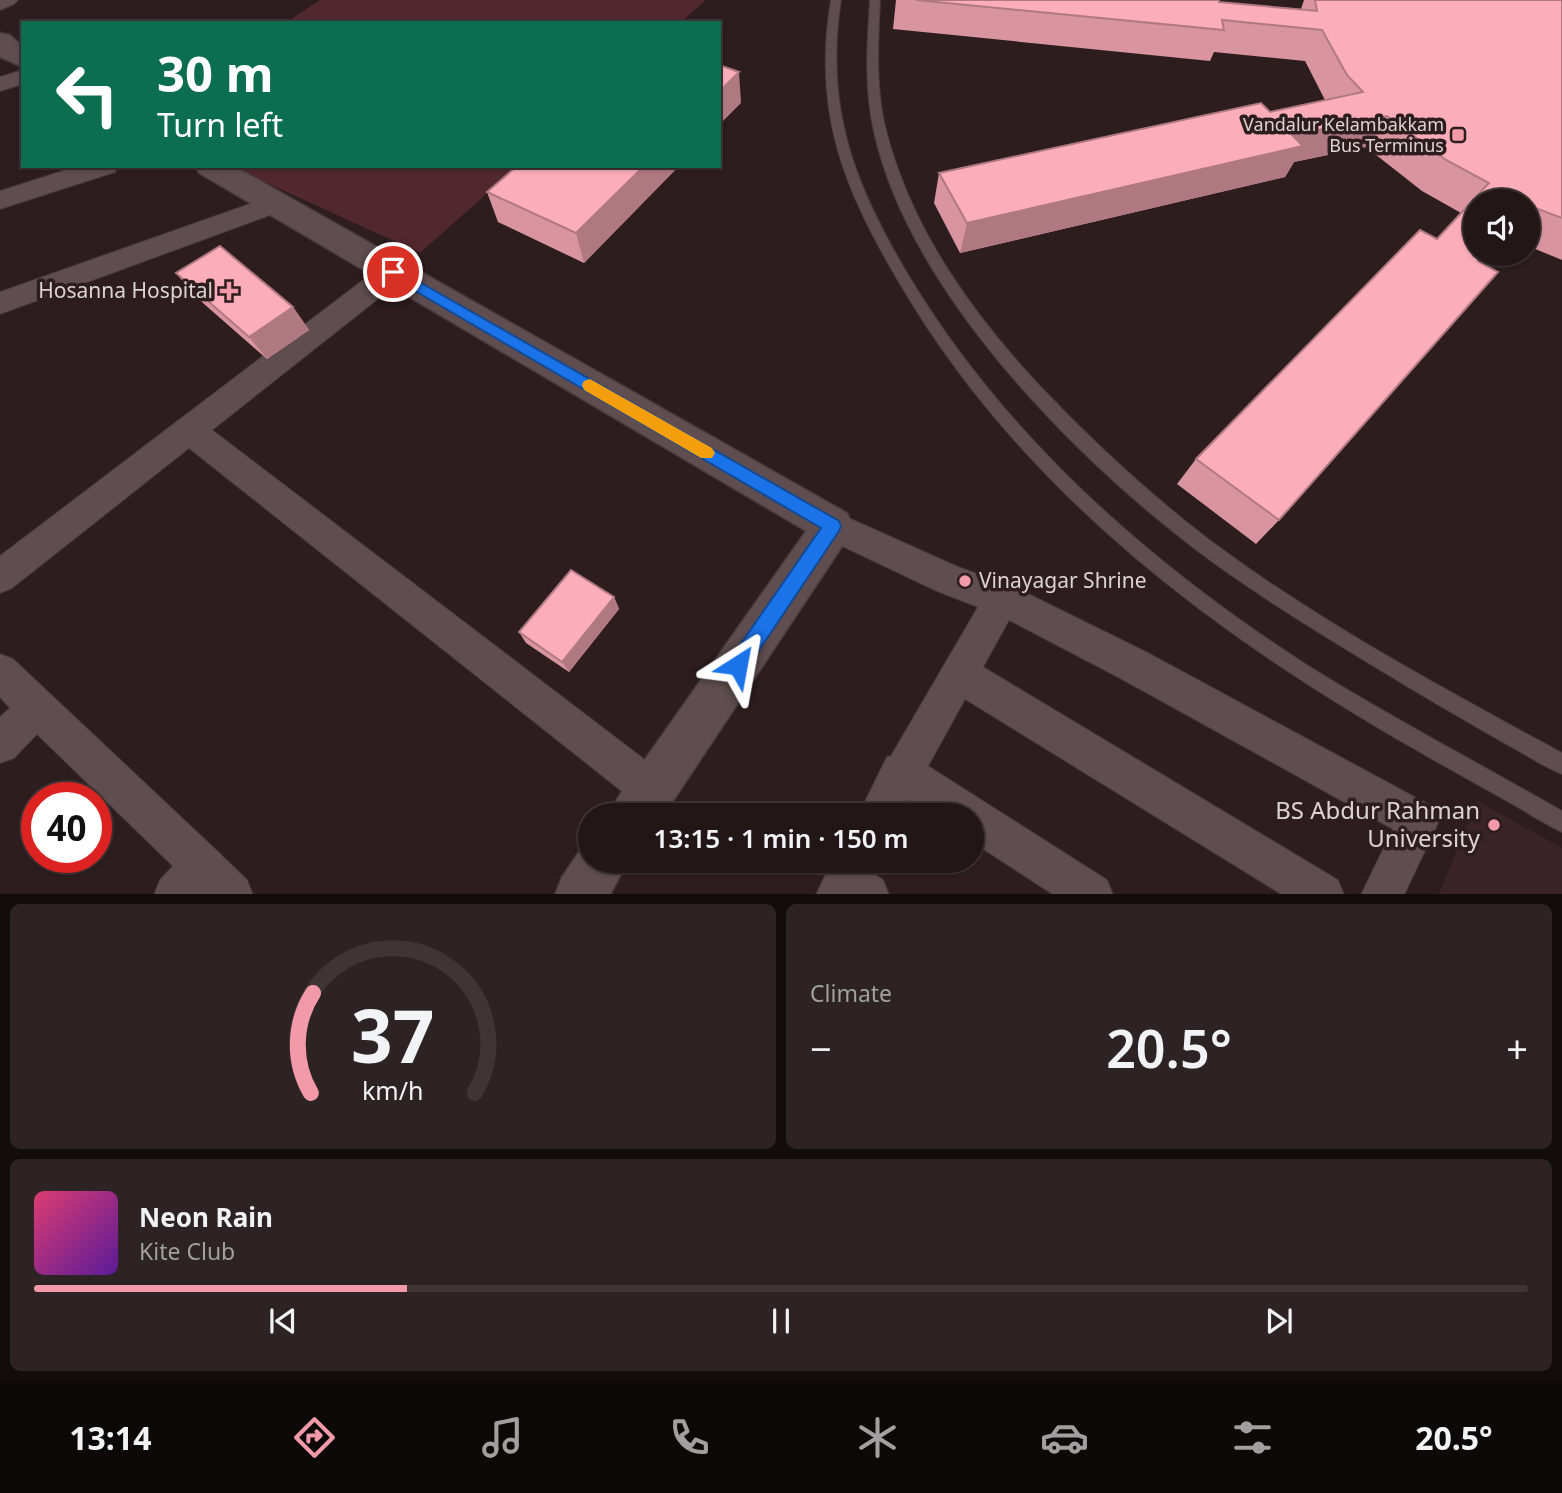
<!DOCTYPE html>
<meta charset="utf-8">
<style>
body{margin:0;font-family:"Noto Sans",sans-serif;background:#2e2324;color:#f1f3f6;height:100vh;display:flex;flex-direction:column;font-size:26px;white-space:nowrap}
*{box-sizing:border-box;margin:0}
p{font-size:23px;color:#a29fa1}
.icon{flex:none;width:38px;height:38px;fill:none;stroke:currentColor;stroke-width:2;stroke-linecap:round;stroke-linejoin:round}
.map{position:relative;height:894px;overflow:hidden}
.sheet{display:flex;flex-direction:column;gap:10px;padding:10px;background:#130c0d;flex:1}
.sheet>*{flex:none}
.banner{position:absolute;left:21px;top:21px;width:700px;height:147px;border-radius:0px;box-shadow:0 2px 5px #0004,0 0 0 2px #3f3536;background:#0b6e4f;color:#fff;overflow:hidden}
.controls{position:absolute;left:1463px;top:189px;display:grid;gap:14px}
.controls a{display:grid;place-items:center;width:77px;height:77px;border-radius:50%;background:#221617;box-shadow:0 2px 5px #0004,0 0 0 2px #3f3536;font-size:35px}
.speed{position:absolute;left:21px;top:782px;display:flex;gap:14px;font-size:35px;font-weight:700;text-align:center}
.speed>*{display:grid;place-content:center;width:91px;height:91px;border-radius:50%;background:#221617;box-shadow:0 2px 5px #0004,0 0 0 2px #3f3536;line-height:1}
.speed .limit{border:10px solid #d22;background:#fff;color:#111}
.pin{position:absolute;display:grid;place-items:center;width:60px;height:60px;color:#fff;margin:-30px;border:4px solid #fff;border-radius:50%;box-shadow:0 2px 7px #0007}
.me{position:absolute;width:77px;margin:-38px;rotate:34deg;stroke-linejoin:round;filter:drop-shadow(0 0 5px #0008)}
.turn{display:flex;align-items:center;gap:24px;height:147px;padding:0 21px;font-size:32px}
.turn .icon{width:91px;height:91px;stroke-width:2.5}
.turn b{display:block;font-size:49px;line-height:60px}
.big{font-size:52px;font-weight:600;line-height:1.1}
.sheet .tile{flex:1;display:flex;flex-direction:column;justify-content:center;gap:10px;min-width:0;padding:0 24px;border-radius:10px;background:#2e2324}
.sheet .dial{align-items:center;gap:0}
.dial svg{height:182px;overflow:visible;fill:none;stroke:#3f3536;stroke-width:7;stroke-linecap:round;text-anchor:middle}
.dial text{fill:#f1f3f6;stroke:none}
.song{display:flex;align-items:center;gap:21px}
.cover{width:84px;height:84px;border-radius:10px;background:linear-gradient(135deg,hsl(340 70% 55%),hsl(270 70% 35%))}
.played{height:7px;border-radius:4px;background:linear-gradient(90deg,#f39aa8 25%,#3f3536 25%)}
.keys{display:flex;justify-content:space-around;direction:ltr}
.heat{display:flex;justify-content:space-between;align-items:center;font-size:38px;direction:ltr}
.sheet .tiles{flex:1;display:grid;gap:10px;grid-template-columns:1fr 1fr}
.tile:last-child{grid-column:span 2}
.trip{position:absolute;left:578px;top:803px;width:406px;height:70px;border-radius:35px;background:#221617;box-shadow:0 2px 5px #0004,0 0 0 2px #3f3536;font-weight:600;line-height:70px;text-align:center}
.dock{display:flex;height:112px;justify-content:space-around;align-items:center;background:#0e0909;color:#a29fa1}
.dock .icon{width:49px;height:49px}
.dock .current{color:#f39aa8}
.dock b{font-size:32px;color:#f1f3f6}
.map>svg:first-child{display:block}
.built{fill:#3a2427}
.green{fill:#51282f}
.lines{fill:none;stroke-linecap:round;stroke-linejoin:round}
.service-casing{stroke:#45383a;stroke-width:2}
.minor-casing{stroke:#45383a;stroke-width:2}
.tertiary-casing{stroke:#45383a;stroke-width:3}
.service{fill:#5f4d4f;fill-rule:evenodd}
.minor{fill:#5f4d4f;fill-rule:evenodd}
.tertiary{fill:#5f4d4f;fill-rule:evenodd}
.wall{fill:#d8959f}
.shaded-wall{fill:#b07982}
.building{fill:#fbadb9;stroke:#b07982;stroke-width:2}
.route{fill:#1a73e8;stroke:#114b97;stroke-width:2}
.slow{fill:#f59e0b}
.poi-dot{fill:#f39aa8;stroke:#2d1d1f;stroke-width:2.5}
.labels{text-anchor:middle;stroke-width:7;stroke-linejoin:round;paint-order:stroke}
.far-poi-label{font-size:18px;fill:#ded3d4;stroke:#2d1d1f;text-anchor:end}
.poi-label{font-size:21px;fill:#ded3d4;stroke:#2d1d1f;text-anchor:end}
.near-poi-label{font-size:24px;fill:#ded3d4;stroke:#2d1d1f;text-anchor:end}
</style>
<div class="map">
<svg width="1562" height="895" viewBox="0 0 1562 895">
<rect width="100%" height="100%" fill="#2d1d1f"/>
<path class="built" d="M1477 801 1562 848V894H1439Z"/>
<g class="green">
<path d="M320 0H706L680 23H285Z"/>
<path d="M230 166H518L420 253Z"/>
</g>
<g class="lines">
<g class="service-casing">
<g id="service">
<path d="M831 0H841C824 109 855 186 910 278 1007 438 1150 564 1307 665 1390 717 1477 762 1562 811V832C1548 826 1534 817 1521 809 1494 794 1466 778 1439 763 1226 644 1025 497 900 284 844 189 812 113 831 0Z"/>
<path d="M870 0H880C878 45 875 90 887 134 913 231 972 313 1039 385 1091 440 1147 492 1207 538 1317 621 1441 687 1562 753V774C1540 765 1520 751 1499 740 1457 716 1416 692 1375 667 1314 630 1252 592 1195 549 1070 453 909 290 874 132 864 87 867 45 870 0Z"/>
</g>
</g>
<g class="minor-casing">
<g id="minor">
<path d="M0 0H18L14 4 0 10Z"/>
<path d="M23 70V84L0 91V77Z"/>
<path d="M78 166H118L115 172 0 209V191Z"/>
<path d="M275 195 284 198 288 204 284 210 0 314V292Z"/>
<path d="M393 262 403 265 407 272 403 279 212 430 666 776 672 790 666 804 652 810 638 804 189 448 12 588 0 593V556L383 265Z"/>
<path d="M833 511 958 567 1014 587 1146 652 1433 807 1439 821 1404 895H1361L1393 829 1120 678 1009 620 983 667 1338 880 1344 895H1283L965 699 928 766 1107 880 1113 895H1054L971 841V816H933L909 800 900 816H858L887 757 891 756 978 607 937 591 821 536 816 526 821 516Z"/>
<path d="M0 654 13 659 216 850 247 880 253 895H154L160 880 173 866 37 734 14 758 0 763V717L10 708 0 697Z"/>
<path d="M832 861H875L870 871 883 880 889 895H816Z"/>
</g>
</g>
<g class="tertiary-casing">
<g id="tertiary">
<path d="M0 33 10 35 23 47V67L0 57Z"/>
<path d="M195 166H234L847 513 853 526 847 539 663 816H610L617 799 806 531 199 173Z"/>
<path d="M590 841V861H628L610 895H555L562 877 585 843Z"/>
</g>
</g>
<use href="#service" class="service"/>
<use href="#minor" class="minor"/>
<use href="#tertiary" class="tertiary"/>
</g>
<g class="wall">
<path d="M896 0H1219V2L1301 9 1304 0H1562V260L1528 246V201L1478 261 1279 520 1256 544 1177 484 1196 459 1437 239 1461 213 1422 191 1366 147 1294 162 1285 177 960 253 934 203 939 173 1270 112 1325 100 1305 61 1214 52 1210 61 893 29Z"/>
<path d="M517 166H679L584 263 498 222 487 192Z"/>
<path d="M176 273 293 307 309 330 267 359 195 296Z"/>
<path d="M614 597 619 609 569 672 526 643 519 632Z"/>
</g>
<g class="shaded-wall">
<path d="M739 72 741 103 719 125V92Z"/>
<path d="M1387 116 1366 147 1294 162 1285 177 960 253 967 223 1292 135Z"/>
<path d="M644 166H679L584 263 576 233Z"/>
<path d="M293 307 309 330 267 359 249 337Z"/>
<path d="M614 597 619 609 569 672 562 662Z"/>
</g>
<g class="building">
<path d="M916 0H1219V2L1317 11 1315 0H1562V218L1530 206 1528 208V201H1475V254H1485L1478 261 1498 272 1279 520 1196 459 1420 230 1437 239 1489 183 1446 160 1387 116 1292 135 1303 146 967 223 939 173 1261 103 1270 112 1363 92 1347 75 1322 30 1222 20 1224 30Z"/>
<path d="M719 65 739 72 719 92Z"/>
<path d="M517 166H644L576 233 487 192Z"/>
<path d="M220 246 293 307 249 337 176 273Z"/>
<path d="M571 570 614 597 562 662 519 632Z"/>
</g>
<path class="route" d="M393 267 839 521 841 526 839 531 745 671 738 674 731 671 729 665 731 658 821 528 388 275V268Z"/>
<path class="slow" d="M590 379 712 448 715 453 712 458H701L584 390 582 385 584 381Z"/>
<g class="poi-dot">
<rect x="1451" y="128" width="14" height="14" rx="3.5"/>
<path d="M225.5 280.5h7v7h7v7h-7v7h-7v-7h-7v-7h7z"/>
<circle cx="965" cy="581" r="7"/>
<circle cx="1494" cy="825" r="7"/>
</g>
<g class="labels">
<g class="far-poi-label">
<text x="1444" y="131">Vandalur Kelambakkam<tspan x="1444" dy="21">Bus Terminus</tspan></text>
</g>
<g class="poi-label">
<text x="213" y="298">Hosanna Hospital</text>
<text x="979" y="588" text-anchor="start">Vinayagar Shrine</text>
</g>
<g class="near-poi-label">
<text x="1480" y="819">BS Abdur Rahman<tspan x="1480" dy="28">University</tspan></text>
</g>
</g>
</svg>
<div class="controls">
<a><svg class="icon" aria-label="sound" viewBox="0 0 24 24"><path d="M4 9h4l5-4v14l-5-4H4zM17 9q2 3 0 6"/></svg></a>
</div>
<div class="speed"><div class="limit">40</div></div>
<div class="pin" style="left:393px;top:272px;background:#d93025"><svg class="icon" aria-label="arrive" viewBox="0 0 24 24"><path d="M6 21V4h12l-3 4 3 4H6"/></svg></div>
<svg class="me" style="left:738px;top:665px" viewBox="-20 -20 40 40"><path d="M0-17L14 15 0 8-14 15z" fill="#1a73e8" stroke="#fff" stroke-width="4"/></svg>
<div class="trip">13:15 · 1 min · 150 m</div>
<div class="banner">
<div class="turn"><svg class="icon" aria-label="left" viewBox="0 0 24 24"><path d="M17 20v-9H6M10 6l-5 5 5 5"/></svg><div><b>30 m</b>Turn left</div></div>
</div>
</div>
<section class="sheet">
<div class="tiles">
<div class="tile dial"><svg viewBox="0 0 100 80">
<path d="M14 69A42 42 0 1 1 86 69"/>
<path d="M14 69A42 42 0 0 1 15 25" stroke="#f39aa8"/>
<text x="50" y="56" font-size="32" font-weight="700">37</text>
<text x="50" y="72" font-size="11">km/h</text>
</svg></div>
<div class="tile"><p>Climate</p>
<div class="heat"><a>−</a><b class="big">20.5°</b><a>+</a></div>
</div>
<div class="tile">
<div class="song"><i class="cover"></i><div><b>Neon Rain</b><p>Kite Club</p></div></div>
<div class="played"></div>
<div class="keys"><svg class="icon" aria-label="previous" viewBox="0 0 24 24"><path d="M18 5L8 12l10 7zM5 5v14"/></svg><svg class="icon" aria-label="pause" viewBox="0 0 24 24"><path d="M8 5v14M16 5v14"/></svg><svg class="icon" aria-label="next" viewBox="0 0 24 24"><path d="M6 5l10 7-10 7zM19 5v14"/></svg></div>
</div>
</div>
</section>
<nav class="dock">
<b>13:14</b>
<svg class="icon current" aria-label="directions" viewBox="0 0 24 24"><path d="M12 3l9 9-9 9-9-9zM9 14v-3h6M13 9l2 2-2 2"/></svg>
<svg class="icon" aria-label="music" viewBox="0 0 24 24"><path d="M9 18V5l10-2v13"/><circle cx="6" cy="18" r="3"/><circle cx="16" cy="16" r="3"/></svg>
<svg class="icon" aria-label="phone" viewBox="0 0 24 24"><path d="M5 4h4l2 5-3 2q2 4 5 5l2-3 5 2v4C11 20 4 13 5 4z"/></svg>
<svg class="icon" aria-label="climate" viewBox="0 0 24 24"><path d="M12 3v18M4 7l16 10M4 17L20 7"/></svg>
<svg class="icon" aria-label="car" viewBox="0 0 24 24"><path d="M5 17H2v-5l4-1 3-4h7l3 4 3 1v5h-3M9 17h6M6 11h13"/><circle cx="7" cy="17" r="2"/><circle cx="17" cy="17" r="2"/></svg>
<svg class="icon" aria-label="filters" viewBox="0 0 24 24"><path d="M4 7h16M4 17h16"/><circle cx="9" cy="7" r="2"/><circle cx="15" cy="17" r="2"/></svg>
<b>20.5°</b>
</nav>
